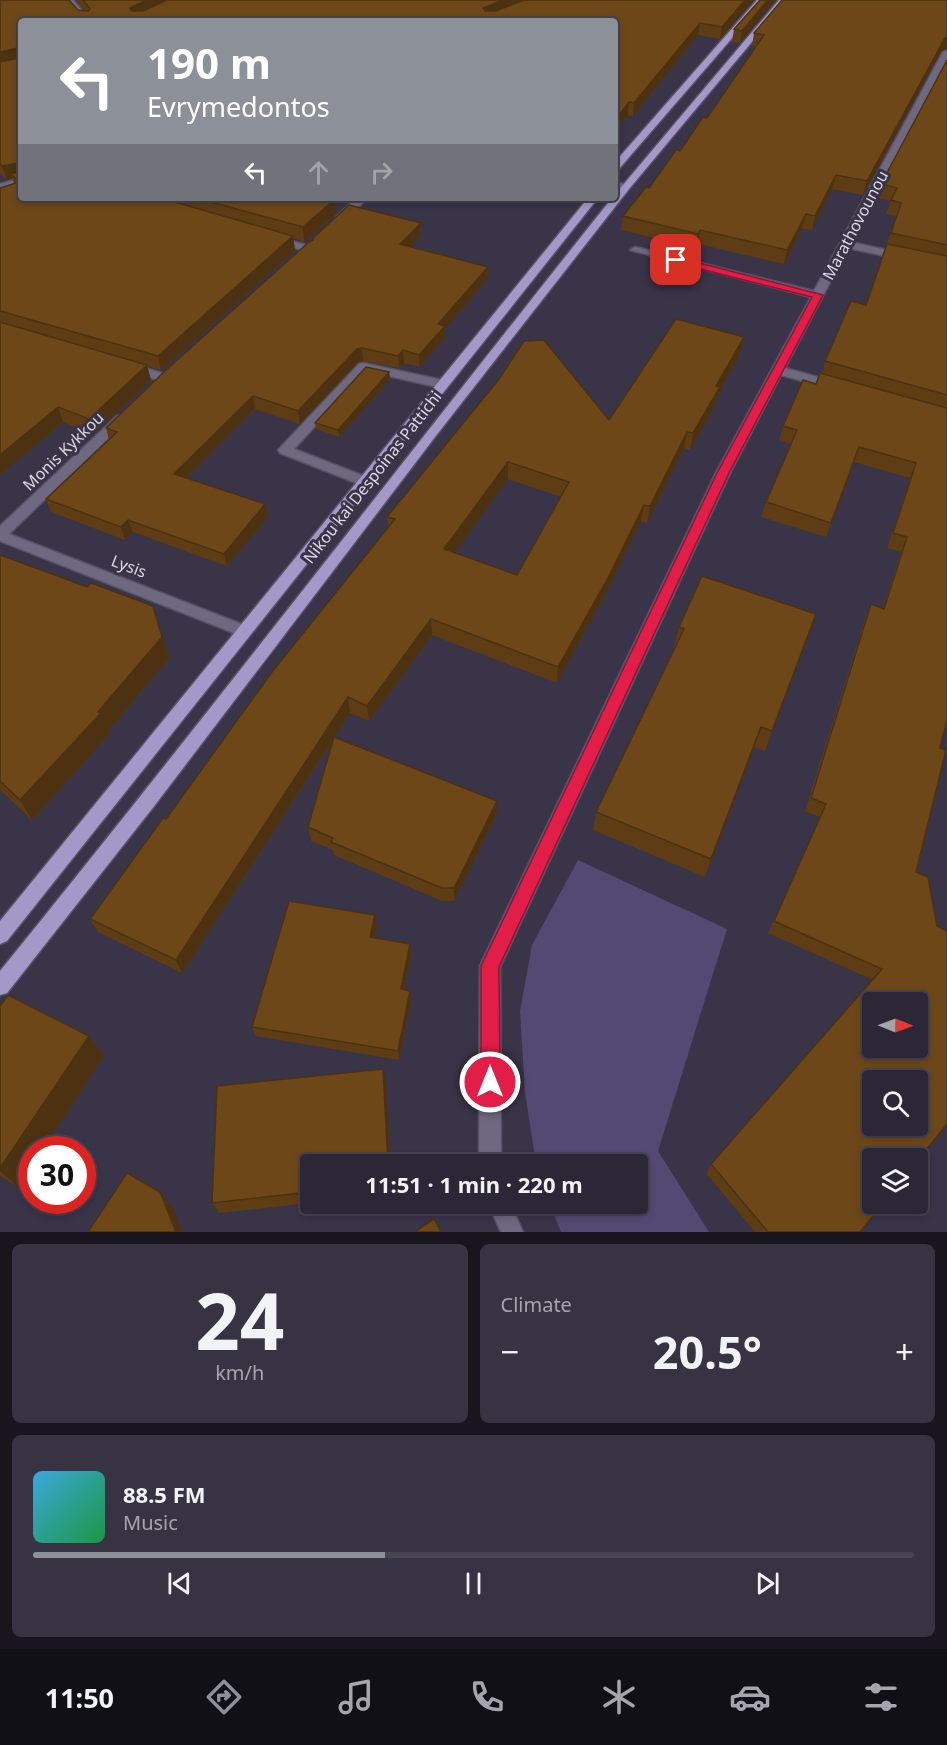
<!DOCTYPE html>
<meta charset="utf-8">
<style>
body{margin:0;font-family:"Noto Sans",sans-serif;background:#373342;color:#f1f3f6;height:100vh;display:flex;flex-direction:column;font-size:22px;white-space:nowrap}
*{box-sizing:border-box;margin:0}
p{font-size:20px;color:#a6a5ad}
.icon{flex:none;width:33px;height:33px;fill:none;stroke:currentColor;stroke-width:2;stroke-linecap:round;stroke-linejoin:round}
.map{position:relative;height:1232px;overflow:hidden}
.drawer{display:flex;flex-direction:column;gap:12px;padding:12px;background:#18151e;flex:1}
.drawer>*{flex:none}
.hud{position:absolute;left:18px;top:18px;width:600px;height:183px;border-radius:6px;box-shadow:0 3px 9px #0003,0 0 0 2px #474451;background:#8c9099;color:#fff;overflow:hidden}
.needle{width:39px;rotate:91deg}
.buttons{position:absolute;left:862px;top:992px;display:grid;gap:12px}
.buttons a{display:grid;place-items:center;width:66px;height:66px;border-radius:6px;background:#2b2736;box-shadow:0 3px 9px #0003,0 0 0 2px #474451;font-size:30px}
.speed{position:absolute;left:18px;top:1136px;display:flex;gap:12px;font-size:30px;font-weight:700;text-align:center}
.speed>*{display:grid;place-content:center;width:78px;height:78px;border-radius:50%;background:#2b2736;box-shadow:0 3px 9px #0003,0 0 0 2px #474451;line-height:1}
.speed .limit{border:9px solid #d22;background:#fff;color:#111}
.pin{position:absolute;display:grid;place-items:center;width:51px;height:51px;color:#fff;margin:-26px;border-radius:12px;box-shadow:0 3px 9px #0006}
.me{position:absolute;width:66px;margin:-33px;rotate:0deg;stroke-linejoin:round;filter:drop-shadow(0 0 4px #0008)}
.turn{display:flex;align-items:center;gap:21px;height:126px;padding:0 30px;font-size:27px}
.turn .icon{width:78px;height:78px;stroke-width:2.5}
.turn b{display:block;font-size:42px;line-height:51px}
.lanes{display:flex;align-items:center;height:57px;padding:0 30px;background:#0003;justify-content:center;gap:30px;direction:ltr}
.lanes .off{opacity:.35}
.big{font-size:45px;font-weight:700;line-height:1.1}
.drawer .card{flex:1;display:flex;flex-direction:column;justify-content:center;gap:9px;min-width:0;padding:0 21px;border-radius:9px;background:#373342}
.drawer .dial{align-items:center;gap:0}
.dial b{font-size:78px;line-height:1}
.song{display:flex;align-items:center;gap:18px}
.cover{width:72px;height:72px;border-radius:9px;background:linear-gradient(135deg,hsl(200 70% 55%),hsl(140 70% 35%))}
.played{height:6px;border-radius:3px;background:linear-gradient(90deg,#8c9099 40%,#474451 40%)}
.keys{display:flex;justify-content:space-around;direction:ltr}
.heat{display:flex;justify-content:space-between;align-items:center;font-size:33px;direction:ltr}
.drawer .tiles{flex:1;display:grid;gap:12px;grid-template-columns:1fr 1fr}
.card:last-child{grid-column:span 2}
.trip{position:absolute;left:300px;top:1154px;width:348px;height:60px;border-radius:6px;background:#2b2736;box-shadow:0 3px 9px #0003,0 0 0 2px #474451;font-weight:700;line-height:60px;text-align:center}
.dock{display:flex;height:96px;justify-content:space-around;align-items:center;background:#111016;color:#a6a5ad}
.dock .icon{width:42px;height:42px}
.dock .current{color:#8c9099}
.dock b{font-size:27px;color:#f1f3f6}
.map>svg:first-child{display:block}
.green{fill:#544972}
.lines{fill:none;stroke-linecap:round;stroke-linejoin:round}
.minor-casing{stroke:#565264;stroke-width:3}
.major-casing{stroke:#565264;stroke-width:3}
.minor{fill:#6e6980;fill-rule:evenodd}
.major{fill:#a398c7;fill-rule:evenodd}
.wall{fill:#5e3d15;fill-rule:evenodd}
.shaded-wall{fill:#4c3211}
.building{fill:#6d4718;stroke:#4c3211;stroke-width:1.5;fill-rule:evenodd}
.route{fill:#e11d48;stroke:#92132f;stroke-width:1.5}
.labels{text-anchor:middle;stroke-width:6;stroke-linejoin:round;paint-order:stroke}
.street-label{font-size:16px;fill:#dcd9e6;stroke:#393448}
</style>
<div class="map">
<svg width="947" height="1232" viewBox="0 0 947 1232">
<rect width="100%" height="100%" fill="#393448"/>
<path class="green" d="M578 860 727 929 658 1151 709 1232H561L549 1203H638V1164H536L525 1092 520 1011 532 945Z"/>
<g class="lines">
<g class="minor-casing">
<g id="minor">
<path d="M65 0H73L91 21H83Z"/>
<path d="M947 50V60L851 242 908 255 909 257 904 260 848 248 785 368 839 383 841 386 835 390 781 375 730 473 500 967 501 1164H479L480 966 716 473 811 297 630 250 635 247 814 291 943 52Z"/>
<path d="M21 178V184L0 190V184Z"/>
<path d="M615 182 629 185 631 187 626 190 615 188Z"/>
<path d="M356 198H367L344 221H336V217Z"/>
<path d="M274 236 313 247 314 249 309 252 270 241 269 239Z"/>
<path d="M129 363 168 375 170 378 164 382 125 370 123 367Z"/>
<path d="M363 363 442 380 448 384 442 388 366 371 294 449 369 478 371 481 369 484 364 486 280 453 278 450 359 364Z"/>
<path d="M121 415 125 416 127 419 125 422 9 534 249 627 252 631 249 635H239L0 541V526L117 416Z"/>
<path d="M488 1203H510L523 1232H501Z"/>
</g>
</g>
<g class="major-casing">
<g id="major">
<path d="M757 0H765L618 170 615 171V162Z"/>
<path d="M779 0H787L629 189 435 437 155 805 7 993 0 995V971C207 716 407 455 612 198H615V194L623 185Z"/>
<path d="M588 198H598L7 941 0 944V921Z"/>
</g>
</g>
<use href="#minor" class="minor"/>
<use href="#major" class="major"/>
</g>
<g class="wall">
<path d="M0 0 85 11 76 0H754L720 39 698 35 633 116 628 115 615 131V21L21 198H331L336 213 304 242 293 238 295 250 161 370 147 366 151 380 94 434 63 422 0 475V188L14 183 12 178 7 180 0 173Z"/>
<path d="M760 0 740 43 732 42 734 29Z"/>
<path d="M754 33 941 51 863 195 832 189 812 230 802 228 784 264 698 244 695 248 621 230 623 216 649 188 707 118 722 99 757 46H752Z"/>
<path d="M947 60V720L940 748 916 872 860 1232H755L706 1173 711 1164 873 980 768 933 820 817 805 811 865 619 871 604 883 608 901 552 887 548 910 478 854 462 826 537 761 517 766 502 791 444 779 440 783 426 816 384 822 373 825 361 866 305 896 216 886 214 891 201 877 198 881 184Z"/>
<path d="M421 235 410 246 488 267 487 279 445 329V338L419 367 404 363 399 368 363 361 358 362 300 424 255 409 186 478 268 517 227 566 133 532 125 540 51 512 46 499 109 440 106 428Z"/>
<path d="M744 337 740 354 719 392 716 403 690 450 684 448 647 523 641 521 606 593 557 683 432 635 369 721 350 713 334 738 497 814 454 901H442L334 855 333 850 311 841 308 827 333 740 182 973 98 932 90 919 388 527 387 517 499 379 609 420ZM508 479 561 497 517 575 454 553Z"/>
<path d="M389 372 390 379 339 437 316 429 315 423Z"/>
<path d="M0 555 87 587 153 606 169 658 108 731 110 733 32 820 0 790Z"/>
<path d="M816 614 765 751 754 747 705 877 593 830 596 812 675 648H674L679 627Z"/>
<path d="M375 915 377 925 374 938 411 954 404 990 410 991 411 1000 399 1060 256 1036 252 1027Z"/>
<path d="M0 1006 89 1036 104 1056 43 1149H32L18 1187 0 1176Z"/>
<path d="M386 1082 390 1164H310V1203L219 1213 212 1203Z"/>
</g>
<g class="shaded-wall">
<path d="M147 0H175L133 20 130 8Z"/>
<path d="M503 0H535L483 20V8Z"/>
<path d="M745 0H754L720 39 722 27Z"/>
<path d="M768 0H776L740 43 742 31Z"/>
<path d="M700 23 698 35 633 116 634 103Z"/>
<path d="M945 38H947V49L941 51 863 195 867 181Z"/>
<path d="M17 48 20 61 0 66V52Z"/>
<path d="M629 102 628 115 615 131V120Z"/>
<path d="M18 163 21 172 11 174 12 178 7 180 2 166Z"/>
<path d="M836 175 832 189 812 230 815 216Z"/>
<path d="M335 199 336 213 304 242 303 227Z"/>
<path d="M806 214 802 228 784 264 787 250Z"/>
<path d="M421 223V235L401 256 400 244Z"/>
<path d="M700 230 698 244 695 248 698 234Z"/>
<path d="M293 236 295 250 161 370 158 356Z"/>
<path d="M488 267 487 279 445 329V338L419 367V355L438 324Z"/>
<path d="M744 337 740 354 719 392 716 403 690 450 693 433 716 386Z"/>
<path d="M362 348 363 361 358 362 300 424 298 411 357 349Z"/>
<path d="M403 350 404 363 399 368 398 356Z"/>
<path d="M147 365 151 380 94 434 89 419Z"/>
<path d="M389 372 390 379 339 437 338 430Z"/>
<path d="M253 396 255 409 178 486 174 474Z"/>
<path d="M58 407 63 422 0 475V455Z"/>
<path d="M687 432 684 448 647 523 650 506Z"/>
<path d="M508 462V479L445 566 444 549Z"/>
<path d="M265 504 268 517 227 566 224 554Z"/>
<path d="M644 505 641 521 606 593 557 683 558 667Z"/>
<path d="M128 520 133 532 125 540 121 527Z"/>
<path d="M153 606 169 658 108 731 110 733 32 820 20 800 98 712Z"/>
<path d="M431 619 432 635 369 721 367 706Z"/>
<path d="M348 697 350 713 182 973 176 960Z"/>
<path d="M761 727 754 747 705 877 711 859Z"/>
<path d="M497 801V814L454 901V888Z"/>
<path d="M375 915 377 925 372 948 370 937Z"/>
<path d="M410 944 411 954 402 999 401 989Z"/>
<path d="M410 991 411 1000 399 1060 398 1051Z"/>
<path d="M89 1036 104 1056 43 1149H32V1167L18 1187 0 1171V1168Z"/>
<path d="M383 1069 386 1082 390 1164H388Z"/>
<path d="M160 1192 173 1208 183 1232H176Z"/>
</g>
<g class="building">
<path d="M0 0H69L78 10 88 11 90 9 83 0H147L130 8 132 11H143L167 0H503L483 8 485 11H496L524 0H745L722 27 700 23 634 103 629 102 615 120V21H21V198H161L293 236 158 356 0 311V188L19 182 11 174 18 172V163L2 166 0 164V62L19 58V50L17 48 0 52Z"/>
<path d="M760 0H768L742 31 734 29Z"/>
<path d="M782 0H947V38H945L867 181 836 175 815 216 806 214 787 250 700 230 698 234 623 216 646 187 649 188 676 150 680 151 703 117 707 118 764 35 754 33Z"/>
<path d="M947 60V245L891 233 901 203 891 200 897 188 881 184Z"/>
<path d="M196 198H331L335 199 303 227Z"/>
<path d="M349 205 421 223 400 244 488 267 438 324 445 326 419 355 403 350 398 356 362 348 357 349 298 411 253 396 174 474 265 504 224 554 128 520 121 527 46 499 117 432 106 428 166 370 309 242 313 240 314 237Z"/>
<path d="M887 244 947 256V395L825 361 851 301 866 305Z"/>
<path d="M676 319 744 337 716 386 720 387 693 433 687 432 650 506 644 505 609 576 558 667 431 619 367 706 348 697 176 960 90 919 163 818 166 819 272 672 395 519 387 517 499 379 524 341 544 340 609 420ZM508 462 569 482 517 575 444 549Z"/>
<path d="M0 322 147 365 89 419 58 407 0 455Z"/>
<path d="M366 367 389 372 338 430 315 423Z"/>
<path d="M820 373 947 408V720L940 748 946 750 916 872 928 877 937 926 947 931V1124L918 1160V1158H873V1203H883L860 1232H768L711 1164 882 969 774 921 826 804 811 798 871 604 884 609 907 537 893 533 916 463 859 447 831 523 766 502 797 430 783 426 803 380 816 384ZM873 1002H918V1047H873ZM873 1080H918V1125H873Z"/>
<path d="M0 555 87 587 91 583 153 606 162 637 98 712 101 713 20 800 0 781Z"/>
<path d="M702 576 816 614 772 731 761 727 711 859 596 812 684 629 679 627Z"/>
<path d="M334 737 497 801 454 888H442L331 842 333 838 308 827Z"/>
<path d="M289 901 375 915 370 937 410 944 401 989 410 991 398 1051 252 1027Z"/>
<path d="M8 995 89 1036 0 1168V1006Z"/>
<path d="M383 1069 388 1164H310V1192L212 1203 217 1086Z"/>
<path d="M127 1173 160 1192 176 1232H88Z"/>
<path d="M434 1219 441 1232H415Z"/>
</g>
<path class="route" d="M676 257 823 295 729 473 499 967 500 1082 497 1088 490 1091 484 1088 481 1082V966L717 473 812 297 673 262 671 260Z"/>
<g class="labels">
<g class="street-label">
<text transform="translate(855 225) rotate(-62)" y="6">Marathovounou</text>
<text transform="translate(63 451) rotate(-44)" y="6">Monis Kykkou</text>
<text transform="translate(372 477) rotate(-52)" y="6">Nikou kai Despoinas Pattichi</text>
<text transform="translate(129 566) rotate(21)" y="6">Lysis</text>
</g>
</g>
</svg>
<div class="buttons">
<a><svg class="needle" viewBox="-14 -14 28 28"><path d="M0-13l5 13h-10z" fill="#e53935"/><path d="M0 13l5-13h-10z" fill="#a6a5ad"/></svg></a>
<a><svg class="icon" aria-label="search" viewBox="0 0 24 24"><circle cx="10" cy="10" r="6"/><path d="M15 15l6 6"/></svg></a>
<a><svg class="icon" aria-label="layers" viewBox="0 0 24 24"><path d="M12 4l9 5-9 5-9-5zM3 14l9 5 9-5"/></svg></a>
</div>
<div class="speed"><div class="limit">30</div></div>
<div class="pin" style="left:676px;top:260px;background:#d93025"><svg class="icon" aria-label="arrive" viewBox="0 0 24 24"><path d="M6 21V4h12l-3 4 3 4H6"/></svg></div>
<svg class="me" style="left:490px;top:1082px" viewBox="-20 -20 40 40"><circle r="17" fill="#e11d48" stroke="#fff" stroke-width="3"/><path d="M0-11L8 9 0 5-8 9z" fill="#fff"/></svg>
<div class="trip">11:51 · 1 min · 220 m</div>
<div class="hud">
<div class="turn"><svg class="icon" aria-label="left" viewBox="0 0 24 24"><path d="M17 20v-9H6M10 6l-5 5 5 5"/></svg><div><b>190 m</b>Evrymedontos</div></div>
<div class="lanes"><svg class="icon" aria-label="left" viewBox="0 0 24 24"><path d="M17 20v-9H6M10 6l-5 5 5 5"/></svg><svg class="icon off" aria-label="ahead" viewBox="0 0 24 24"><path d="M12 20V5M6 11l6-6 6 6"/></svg><svg class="icon off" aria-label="right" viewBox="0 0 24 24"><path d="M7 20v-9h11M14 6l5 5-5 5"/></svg></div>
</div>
</div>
<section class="drawer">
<div class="tiles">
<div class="card dial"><b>24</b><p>km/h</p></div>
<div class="card"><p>Climate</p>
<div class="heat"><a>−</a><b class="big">20.5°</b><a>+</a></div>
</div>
<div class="card">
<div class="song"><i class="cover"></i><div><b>88.5 FM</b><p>Music</p></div></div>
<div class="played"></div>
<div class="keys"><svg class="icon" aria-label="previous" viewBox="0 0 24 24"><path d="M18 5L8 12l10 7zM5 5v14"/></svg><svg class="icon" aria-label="pause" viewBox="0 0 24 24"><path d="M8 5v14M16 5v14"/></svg><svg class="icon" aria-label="next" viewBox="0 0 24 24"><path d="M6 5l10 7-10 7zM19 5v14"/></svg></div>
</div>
</div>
</section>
<nav class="dock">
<b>11:50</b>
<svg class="icon current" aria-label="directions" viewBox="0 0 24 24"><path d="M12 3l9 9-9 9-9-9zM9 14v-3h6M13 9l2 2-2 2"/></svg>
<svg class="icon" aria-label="music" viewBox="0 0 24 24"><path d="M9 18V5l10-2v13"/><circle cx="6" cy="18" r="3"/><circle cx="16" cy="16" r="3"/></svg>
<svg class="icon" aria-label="phone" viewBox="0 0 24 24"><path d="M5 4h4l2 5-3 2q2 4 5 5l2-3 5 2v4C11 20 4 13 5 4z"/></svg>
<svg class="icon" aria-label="climate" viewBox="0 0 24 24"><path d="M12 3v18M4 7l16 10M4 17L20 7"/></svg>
<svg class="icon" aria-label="car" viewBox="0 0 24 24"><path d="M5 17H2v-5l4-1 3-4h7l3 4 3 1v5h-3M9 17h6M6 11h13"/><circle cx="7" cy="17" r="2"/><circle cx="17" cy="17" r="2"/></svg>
<svg class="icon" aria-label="filters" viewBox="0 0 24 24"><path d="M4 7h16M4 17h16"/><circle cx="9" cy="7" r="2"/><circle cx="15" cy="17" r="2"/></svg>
</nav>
